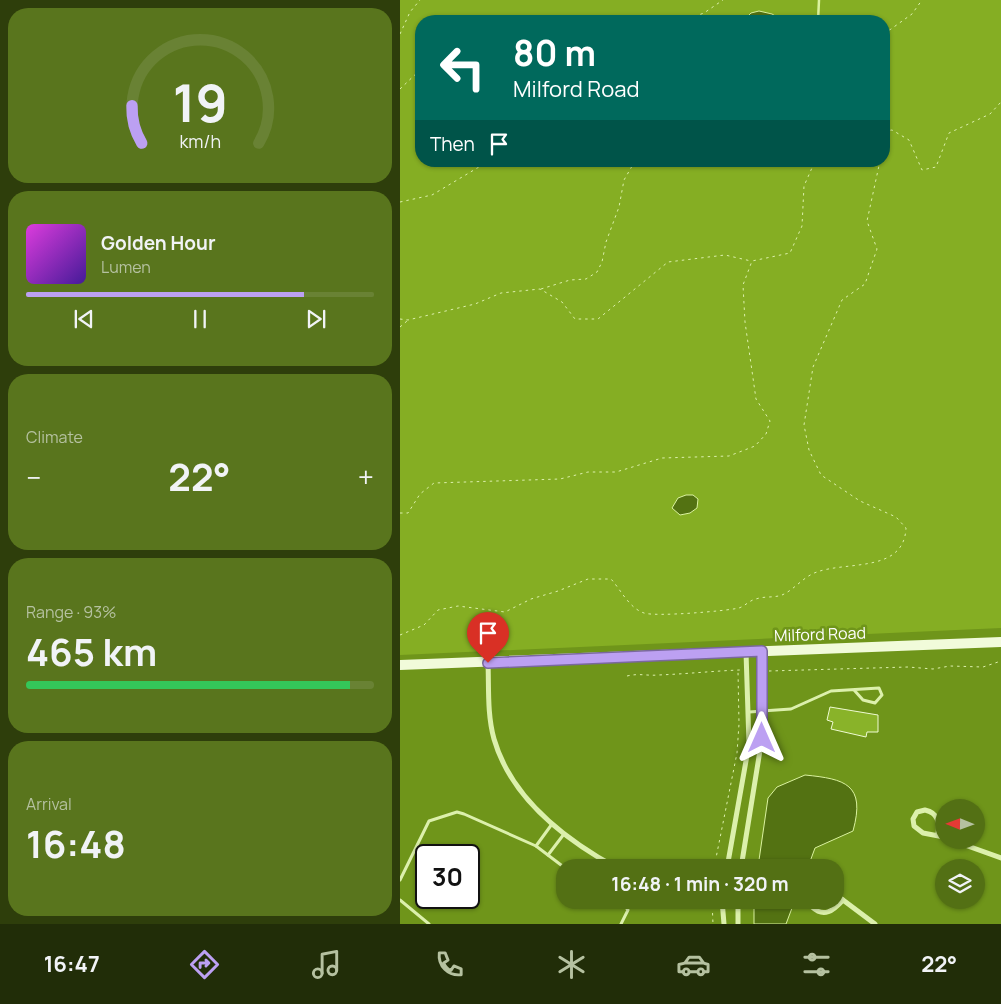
<!DOCTYPE html>
<meta charset="utf-8">
<style>
body{margin:0;font-family:Manrope,sans-serif;background:#59751d;color:#f1f3f6;height:100vh;display:flex;flex-direction:column;font-size:19px;white-space:nowrap}
*{box-sizing:border-box;margin:0}
p{font-size:16px;color:#b5c1a0}
.icon{flex:none;width:28px;height:28px;fill:none;stroke:currentColor;stroke-width:2;stroke-linecap:round;stroke-linejoin:round}
.map{position:relative;flex:1;overflow:hidden}
.sheet{display:flex;flex-direction:column;gap:8px;padding:8px;background:#2e3e0b;width:400px}
.sheet>*{flex:none}
.guide{position:absolute;left:15px;top:15px;width:475px;height:152px;border-radius:20px;box-shadow:0 1px 4px #0004;background:#00695c;color:#fff;overflow:hidden}
.needle{width:32px;rotate:271deg}
.controls{position:absolute;left:535px;top:799px;display:grid;gap:10px}
.controls a{display:grid;place-items:center;width:50px;height:50px;border-radius:50%;background:#537014;box-shadow:0 1px 4px #0004;font-size:25px}
.speed{position:absolute;left:15px;top:844px;display:flex;gap:10px;font-size:25px;font-weight:700;text-align:center}
.speed>*{display:grid;place-content:center;width:65px;height:65px;border-radius:50%;background:#537014;box-shadow:0 1px 4px #0004;line-height:1}
.speed .limit{border:2px solid #111;border-radius:8px;background:#fff;color:#111}
.pin{position:absolute;display:grid;place-items:center;width:42px;height:42px;color:#fff;margin:-51px -21px;border-radius:50% 50% 50% 0;rotate:-45deg;box-shadow:0 0 5px #0007}
.pin .icon{rotate:45deg}
.me{position:absolute;width:55px;margin:-28px;rotate:0deg;stroke-linejoin:round;filter:drop-shadow(0 0 4px #0008)}
.turn{display:flex;align-items:center;gap:18px;height:105px;padding:0 15px;font-size:22px}
.turn .icon{width:65px;height:65px;stroke-width:2.5}
.turn b{display:block;font-size:35px;line-height:42px}
.then{display:flex;align-items:center;height:48px;padding:0 15px;background:#0003;gap:10px;font-size:19px}
.big{font-size:38px;font-weight:700;line-height:1.1}
.sheet .tile{flex:1;display:flex;flex-direction:column;justify-content:center;gap:8px;min-width:0;padding:0 18px;border-radius:20px;background:#59751d}
.sheet .dial{align-items:center;gap:0}
.dial svg{height:130px;overflow:visible;fill:none;stroke:#698234;stroke-width:7;stroke-linecap:round;text-anchor:middle}
.dial text{fill:#f1f3f6;stroke:none}
.song{display:flex;align-items:center;gap:15px}
.cover{width:60px;height:60px;border-radius:8px;background:linear-gradient(135deg,hsl(300 70% 55%),hsl(260 70% 35%))}
.played{height:5px;border-radius:2px;background:linear-gradient(90deg,#bca0f2 80%,#698234 80%)}
.keys{display:flex;justify-content:space-around;direction:ltr}
.heat{display:flex;justify-content:space-between;align-items:center;font-size:28px;direction:ltr}
.charge{height:8px;border-radius:4px;background:linear-gradient(90deg,#34c759 93%,#698234 0)}
.trip{position:absolute;left:156px;top:859px;width:288px;height:50px;border-radius:20px;background:#537014;box-shadow:0 1px 4px #0004;font-weight:700;line-height:50px;text-align:center}
.dock{display:flex;height:80px;justify-content:space-around;align-items:center;background:#212d08;color:#b5c1a0}
.dock .icon{width:35px;height:35px}
.dock .active{color:#bca0f2}
.dock b{font-size:22px;color:#f1f3f6}
main{display:flex;flex:1;min-height:0}
.map>svg:first-child{display:block}
.green{fill:#85ae23;fill-rule:evenodd}
.water{fill:#537212;stroke:#daf29f}
.lines{fill:none;stroke-linecap:round;stroke-linejoin:round}
.stream{stroke:#daf29f;stroke-width:2.5}
.building{fill:#89b329;stroke:#effbd3}
.path{stroke:#dcf0ac;stroke-width:1;stroke-dasharray:2.5 4;stroke-linecap:butt}
.lane{stroke:#dcf0ac;stroke-width:3}
.street{stroke:#dcf0ac;stroke-width:5}
.secondary{stroke:#f1fbda;stroke-width:10}
.route-casing{stroke:#7a689d;stroke-width:12}
.route{stroke:#bca0f2;stroke-width:9}
.labels{text-anchor:middle;stroke-width:5;stroke-linejoin:round;paint-order:stroke}
.street-label{font-size:16px;fill:#fff;stroke:#6f951a}
</style>
<main>
<section class="sheet">
<div class="tile dial"><svg viewBox="0 0 100 80">
<path d="M14 69A42 42 0 1 1 86 69"/>
<path d="M14 69A42 42 0 0 1 8 46" stroke="#bca0f2"/>
<text x="50" y="56" font-size="32" font-weight="700">19</text>
<text x="50" y="72" font-size="11">km/h</text>
</svg></div>
<div class="tile">
<div class="song"><i class="cover"></i><div><b>Golden Hour</b><p>Lumen</p></div></div>
<div class="played"></div>
<div class="keys"><svg class="icon" aria-label="previous" viewBox="0 0 24 24"><path d="M18 5L8 12l10 7zM5 5v14"/></svg><svg class="icon" aria-label="pause" viewBox="0 0 24 24"><path d="M8 5v14M16 5v14"/></svg><svg class="icon" aria-label="next" viewBox="0 0 24 24"><path d="M6 5l10 7-10 7zM19 5v14"/></svg></div>
</div>
<div class="tile"><p>Climate</p>
<div class="heat"><a>−</a><b class="big">22°</b><a>+</a></div>
</div>
<div class="tile"><p>Range · 93%</p><b class="big">465 km</b><div class="charge"></div></div>
<div class="tile"><p>Arrival</p><b class="big">16:48</b></div>
</section>
<div class="map">
<svg width="601" height="924" viewBox="0 0 601 924">
<rect width="100%" height="100%" fill="#6f951a"/>
<path class="green" d="M0 0H601V628L0 655ZM21 21H484V161H21Z"/>
<g class="water">
<path d="M359 11 372 14 384 21H343L351 13Z"/>
<path d="M286 495H293L298 499 297 508 290 513 280 515 272 508 278 498Z"/>
<path d="M405 775C445 779 466 784 453 831L415 848 408 867H358L368 798 377 787Z"/>
<path d="M354 900H395L386 924H354Z"/>
</g>
<g class="lines">
<path class="stream" d="M418 21 419 0"/>
</g>
<path class="building" d="M430 707 478 715V732H467L466 737 431 729 433 722 427 720Z"/>
<g class="lines">
<g class="path">
<path d="M282 21 304 13 323 0"/>
<path d="M0 34 10 12 20 0"/>
<path d="M484 34 512 14 522 0"/>
<path d="M0 89 21 69"/>
<path d="M484 131 492 130 509 140 522 170 536 167 549 133 590 114 601 102"/>
<path d="M0 202 32 195 89 161"/>
<path d="M141 289 170 280 186 279 197 272 202 262 206 242 219 207 224 180 235 161"/>
<path d="M0 319 8 320 75 304 101 293 140 289 162 302 175 319H198L268 262 325 255 351 261"/>
<path d="M0 327 7 321"/>
<path d="M0 513H8L20 494 34 483 160 479 188 472H216L262 458 329 456 355 446 366 434 370 421 356 399 345 322 343 285 352 261 390 253 402 226 404 186 415 161"/>
<path d="M0 635 24 625 38 610 58 606 105 612 131 599 158 591 188 579H211C221 590 229 608 244 613 256 617 326 611 339 608 345 606 350 600 356 599 364 596 374 598 382 595 394 590 404 576 417 572 447 561 504 573 506 528L496 517 460 501 421 475 409 450 404 425 413 367 442 300 465 284 477 249 467 221 480 161"/>
<path d="M369 671 508 667 533 669 550 666 583 667 601 661"/>
<path d="M227 676C239 673 247 676 258 675 286 674 313 671 340 670"/>
<path d="M314 868 337 753 339 724 338 671"/>
<path d="M312 900 313 924"/>
</g>
<g class="lane">
<path d="M349 712 391 709 431 691 479 688 482 695 475 703 463 700 454 690"/>
<path d="M136 846 152 824"/>
<path d="M148 855 164 834"/>
<path d="M0 880 29 821 57 812 64 814 136 846 165 868"/>
<path d="M0 900 29 924"/>
<path d="M220 900 228 910 221 924"/>
</g>
<g class="street">
<path d="M88 663C89 687 87 714 94 739 111 798 164 839 217 868"/>
<path d="M538 835C539 823 539 813 525 810L517 812 513 819 514 826 523 833 544 837"/>
<path d="M551 840 601 858"/>
<path d="M327 868 349 744 346 652"/>
<path d="M341 868 362 738V651"/>
<path d="M435 894 475 924"/>
<path d="M322 900 324 924"/>
<path d="M412 900V907C424 918 433 911 443 900"/>
<path d="M338 924V900"/>
</g>
<path class="secondary" d="M0 665 601 642"/>
</g>
<g class="lines">
<g class="route-casing">
<path id="route" d="M88 663 362 651V738"/>
</g>
<use href="#route" class="route"/>
</g>
<g class="labels">
<g class="street-label">
<text transform="translate(420 634) rotate(-2)" y="6">Milford Road</text>
</g>
</g>
</svg>
<div class="controls">
<a><svg class="needle" viewBox="-14 -14 28 28"><path d="M0-13l5 13h-10z" fill="#e53935"/><path d="M0 13l5-13h-10z" fill="#b5c1a0"/></svg></a>
<a><svg class="icon" aria-label="layers" viewBox="0 0 24 24"><path d="M12 4l9 5-9 5-9-5zM3 14l9 5 9-5"/></svg></a>
</div>
<div class="speed"><div class="limit">30</div></div>
<div class="pin" style="left:88px;top:663px;background:#d93025"><svg class="icon" aria-label="arrive" viewBox="0 0 24 24"><path d="M6 21V4h12l-3 4 3 4H6"/></svg></div>
<svg class="me" style="left:362px;top:738px" viewBox="-20 -20 40 40"><path d="M0-17L14 15 0 8-14 15z" fill="#bca0f2" stroke="#fff" stroke-width="4"/></svg>
<div class="trip">16:48 · 1 min · 320 m</div>
<div class="guide">
<div class="turn"><svg class="icon" aria-label="left" viewBox="0 0 24 24"><path d="M17 20v-9H6M10 6l-5 5 5 5"/></svg><div><b>80 m</b>Milford Road</div></div>
<div class="then">Then<svg class="icon" aria-label="arrive" viewBox="0 0 24 24"><path d="M6 21V4h12l-3 4 3 4H6"/></svg></div>
</div>
</div>
</main>
<nav class="dock">
<b>16:47</b>
<svg class="icon active" aria-label="directions" viewBox="0 0 24 24"><path d="M12 3l9 9-9 9-9-9zM9 14v-3h6M13 9l2 2-2 2"/></svg>
<svg class="icon" aria-label="music" viewBox="0 0 24 24"><path d="M9 18V5l10-2v13"/><circle cx="6" cy="18" r="3"/><circle cx="16" cy="16" r="3"/></svg>
<svg class="icon" aria-label="phone" viewBox="0 0 24 24"><path d="M5 4h4l2 5-3 2q2 4 5 5l2-3 5 2v4C11 20 4 13 5 4z"/></svg>
<svg class="icon" aria-label="climate" viewBox="0 0 24 24"><path d="M12 3v18M4 7l16 10M4 17L20 7"/></svg>
<svg class="icon" aria-label="car" viewBox="0 0 24 24"><path d="M5 17H2v-5l4-1 3-4h7l3 4 3 1v5h-3M9 17h6M6 11h13"/><circle cx="7" cy="17" r="2"/><circle cx="17" cy="17" r="2"/></svg>
<svg class="icon" aria-label="filters" viewBox="0 0 24 24"><path d="M4 7h16M4 17h16"/><circle cx="9" cy="7" r="2"/><circle cx="15" cy="17" r="2"/></svg>
<b>22°</b>
</nav>
